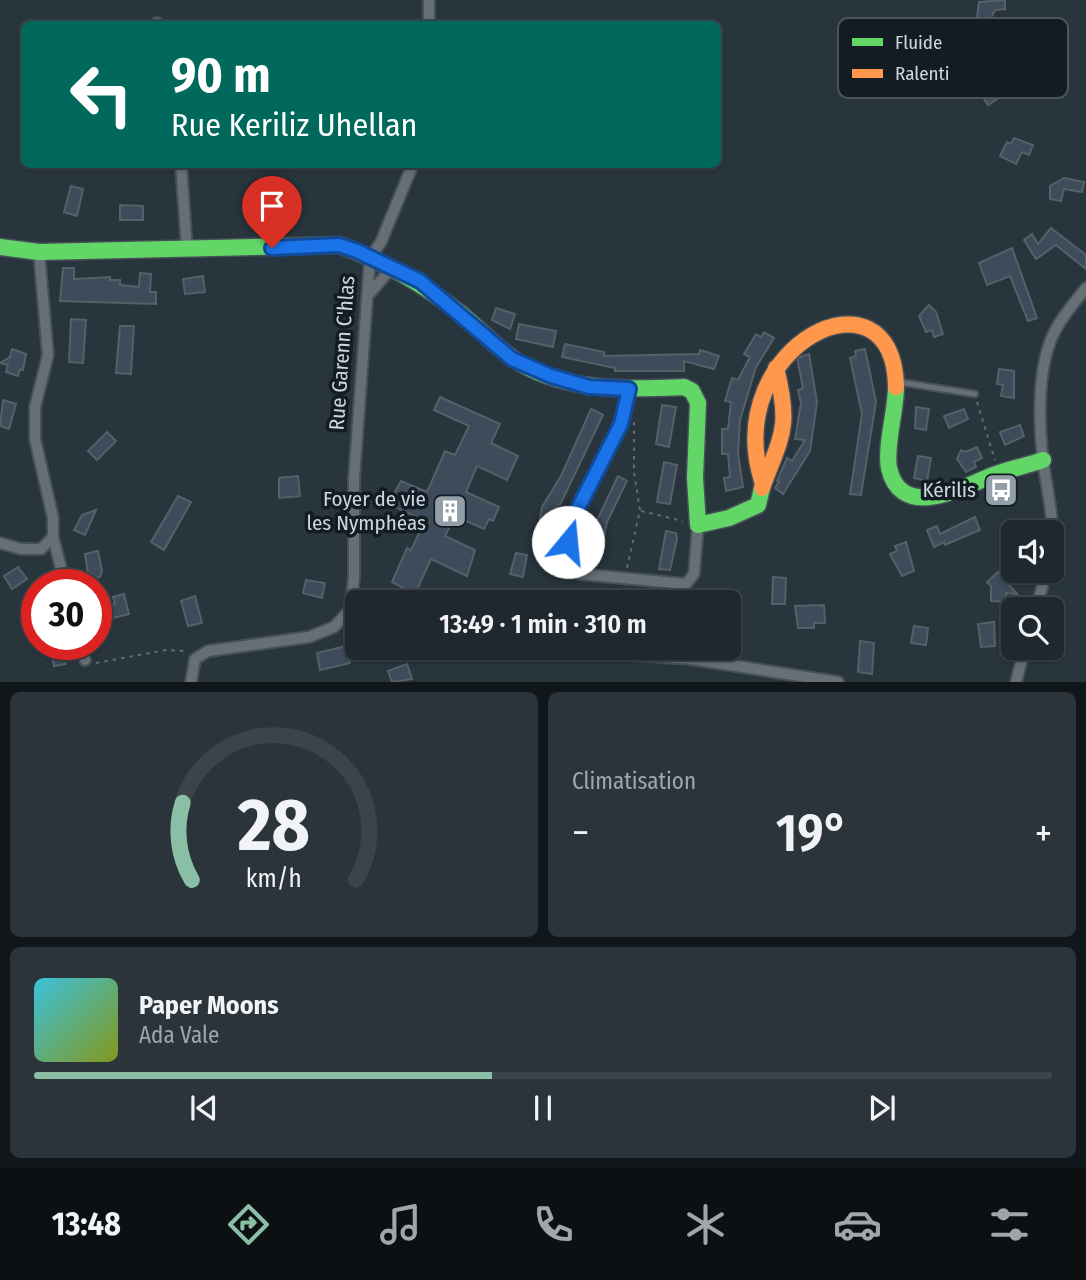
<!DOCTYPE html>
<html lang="fr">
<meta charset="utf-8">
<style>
body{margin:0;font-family:"Fira Sans Condensed",sans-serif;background:#2b343a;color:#f1f3f6;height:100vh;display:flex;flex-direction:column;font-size:26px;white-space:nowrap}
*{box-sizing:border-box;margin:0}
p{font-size:23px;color:#a1a6aa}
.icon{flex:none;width:38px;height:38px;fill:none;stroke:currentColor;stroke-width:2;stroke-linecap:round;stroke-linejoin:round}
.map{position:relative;height:682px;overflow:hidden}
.side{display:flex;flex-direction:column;gap:10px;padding:10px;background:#101619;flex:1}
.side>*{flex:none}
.top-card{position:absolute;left:21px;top:21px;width:700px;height:147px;border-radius:10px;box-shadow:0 2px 5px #0004,0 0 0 2px #3c444a;background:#00695c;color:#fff;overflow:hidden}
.tools{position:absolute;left:1001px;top:520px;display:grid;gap:14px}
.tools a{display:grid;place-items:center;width:63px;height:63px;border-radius:10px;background:#1e282e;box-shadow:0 2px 5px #0004,0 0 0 2px #3c444a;font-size:35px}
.speed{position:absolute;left:21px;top:569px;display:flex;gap:14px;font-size:35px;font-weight:700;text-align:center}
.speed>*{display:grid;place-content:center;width:91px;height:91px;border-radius:50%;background:#1e282e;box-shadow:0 2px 5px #0004,0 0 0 2px #3c444a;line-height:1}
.speed .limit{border:10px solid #d22;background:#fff;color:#111}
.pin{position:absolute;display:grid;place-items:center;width:60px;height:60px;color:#fff;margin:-72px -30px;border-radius:50% 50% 50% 0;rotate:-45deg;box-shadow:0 0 7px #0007}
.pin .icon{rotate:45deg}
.me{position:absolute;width:77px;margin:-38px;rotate:17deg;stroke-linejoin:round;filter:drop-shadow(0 0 5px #0008)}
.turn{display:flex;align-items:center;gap:24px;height:147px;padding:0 35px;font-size:32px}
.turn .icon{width:91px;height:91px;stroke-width:2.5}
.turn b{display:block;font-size:49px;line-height:60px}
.big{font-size:52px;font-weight:600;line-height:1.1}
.side .widget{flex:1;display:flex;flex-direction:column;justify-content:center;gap:10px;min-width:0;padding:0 24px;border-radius:10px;background:#2b343a}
.side .dial{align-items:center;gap:0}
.dial svg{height:182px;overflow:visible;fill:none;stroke:#3c444a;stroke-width:7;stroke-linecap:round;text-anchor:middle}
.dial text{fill:#f1f3f6;stroke:none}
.song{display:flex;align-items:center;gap:21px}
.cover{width:84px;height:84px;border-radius:10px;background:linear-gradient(135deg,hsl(190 70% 55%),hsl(70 70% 35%))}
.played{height:7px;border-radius:4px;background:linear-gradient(90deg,#8abfa5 45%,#3c444a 45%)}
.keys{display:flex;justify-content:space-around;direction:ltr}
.heat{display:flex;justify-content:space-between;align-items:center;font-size:38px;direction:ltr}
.side .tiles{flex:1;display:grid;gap:10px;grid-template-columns:1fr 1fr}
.widget:last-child{grid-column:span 2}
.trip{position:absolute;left:345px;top:590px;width:396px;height:70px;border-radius:10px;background:#1e282e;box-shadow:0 2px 5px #0004,0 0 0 2px #3c444a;font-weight:600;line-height:70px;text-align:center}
.menu{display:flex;height:112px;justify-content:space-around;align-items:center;background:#0c1012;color:#a1a6aa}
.menu .icon{width:49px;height:49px}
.menu .selected{color:#8abfa5}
.menu b{font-size:32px;color:#f1f3f6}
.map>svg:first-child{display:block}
.building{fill:#3d4b5b;stroke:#575f67;stroke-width:2}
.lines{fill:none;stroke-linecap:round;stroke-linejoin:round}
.lane-casing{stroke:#465157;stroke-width:9}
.street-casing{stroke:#465157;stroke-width:14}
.fast-casing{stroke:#465157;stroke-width:19}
.slow-casing{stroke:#465157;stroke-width:19}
.path{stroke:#616b70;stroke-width:2;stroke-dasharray:3.5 5;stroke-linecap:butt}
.lane{stroke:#656f75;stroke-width:5}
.street{stroke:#656f75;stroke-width:10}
.fast{stroke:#63d668;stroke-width:16}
.slow{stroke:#ff974d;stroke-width:16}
.route-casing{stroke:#114b97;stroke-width:18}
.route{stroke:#1a73e8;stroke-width:12}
.labels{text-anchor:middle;stroke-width:7;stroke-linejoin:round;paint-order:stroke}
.street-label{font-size:21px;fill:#cbd8e1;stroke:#131c23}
.poi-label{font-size:21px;fill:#cbd8e1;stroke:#131c23;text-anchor:end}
.key{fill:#131c23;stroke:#4a545c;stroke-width:2}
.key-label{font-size:19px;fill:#cbd8e1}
</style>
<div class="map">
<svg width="1086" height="682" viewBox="0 0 1086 682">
<rect width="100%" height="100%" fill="#28353d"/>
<g class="building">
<path d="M1005 0V9L995 10 989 22 977 17 979 2Z"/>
<path d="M983 55 1012 63 1000 97 988 105 981 94 991 88 996 67Z"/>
<path d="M1014 138 1033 145 1029 155 1022 152 1016 164 1000 156 1007 142 1011 144Z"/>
<path d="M1064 178 1084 182 1082 192 1064 189 1061 201 1050 199V186Z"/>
<path d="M71 186 83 189 77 216 64 212Z"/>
<path d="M120 205 143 206V220H120Z"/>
<path d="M1051 228 1086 255V269L1056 245 1036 259 1024 240 1032 234 1038 244Z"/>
<path d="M1012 248 1037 318 1028 321 1010 276 987 285 979 263Z"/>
<path d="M63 268H74V279L110 277V280H120V285L139 287 140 273 151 274 150 292H156V304L60 301Z"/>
<path d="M203 276 205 292 185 294 183 279Z"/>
<path d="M929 305 936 312 943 334 934 337 932 330 926 332 919 316Z"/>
<path d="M496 308 515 314 510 329 492 320Z"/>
<path d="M71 319 86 320 83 363 69 362Z"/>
<path d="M519 324 556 331 553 347 516 339Z"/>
<path d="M120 326H134L131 374 116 373Z"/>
<path d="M764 332 774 338 756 367 740 420 738 453 743 487 726 491 724 478 730 477 728 454H722V429H728L731 402 725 401 732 378 738 380 750 357 744 354 756 334 761 337Z"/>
<path d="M565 344 604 352V356L699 354 700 350 719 356 714 369 684 361V371H615V368L562 357Z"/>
<path d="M12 349 26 354 23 370 20 369 18 376 6 372 8 365 0 363 10 357Z"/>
<path d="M865 349 876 402 861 495 850 494 862 414 850 358 856 356 855 351Z"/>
<path d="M809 354 817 402 810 451 783 494 775 488 779 482 777 481 787 458 792 461 805 440 795 439 801 403 798 390 803 388 797 358Z"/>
<path d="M999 369 1014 371V398L1001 396 1003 385 997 384Z"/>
<path d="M440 397 500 424 491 443 518 456 507 480 477 466 466 492 499 507 493 521 489 519 484 529 455 516 445 536 475 550 467 576 431 559 415 594 392 582 407 548 411 550 425 521 376 498 392 497 401 481 427 492 445 451 455 455 469 426 434 410Z"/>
<path d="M3 400 16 404 9 429 0 426Z"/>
<path d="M662 405 676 407 669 447 656 444Z"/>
<path d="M916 407 929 409 926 430 915 428Z"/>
<path d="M591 409 603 415 560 505 557 504 547 553 534 551 542 507 561 476Z"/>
<path d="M964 409 968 419 949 428 944 416Z"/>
<path d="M1020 425 1024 436 1005 445 1000 432Z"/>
<path d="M107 432 116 441 97 460 88 451Z"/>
<path d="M977 447 982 458 974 462 976 467 966 472 957 459 961 450 965 452Z"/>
<path d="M918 456 931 458 927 481 914 478Z"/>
<path d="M664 462 677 465 670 504 657 502Z"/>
<path d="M298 476 300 496 279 498V478Z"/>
<path d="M618 476 627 481 607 522 599 563 589 561 593 529Z"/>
<path d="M178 496 191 502 164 550 151 542Z"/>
<path d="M96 510 85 535 74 530 82 515Z"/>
<path d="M975 517 980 530 945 545 944 542 934 547 927 530 937 526 940 534Z"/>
<path d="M666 531 676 533 677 539 670 570 659 569Z"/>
<path d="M906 542 914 571 902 576 890 554 897 551 895 546Z"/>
<path d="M98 551 102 571 100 577 92 579 91 574H88L85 554Z"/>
<path d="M516 553 527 555 523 577 510 574Z"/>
<path d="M18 567 27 579 12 589 4 576Z"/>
<path d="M998 572 1017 594 1006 593V602L991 601V586L987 582Z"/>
<path d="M773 577 786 578 785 604H772Z"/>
<path d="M306 580 325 583 322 598 303 593Z"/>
<path d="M574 590 617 597V602H572Z"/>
<path d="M124 594 129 614 113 618 110 605 115 604 113 597Z"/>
<path d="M195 596 202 623 188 626 181 601Z"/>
<path d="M824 605 825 623H814V628H798L795 606Z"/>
<path d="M994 622 995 646 981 647 978 624Z"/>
<path d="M914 626 928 628 926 645 911 643Z"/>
<path d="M860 641 874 643 872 674 858 672Z"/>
<path d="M49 644H62L66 664 54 666Z"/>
<path d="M346 646 350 663 320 670 317 653Z"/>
<path d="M407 664 412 679 392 682 388 671Z"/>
</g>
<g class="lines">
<g class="lane-casing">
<path id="lane" d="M899 382 975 394"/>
</g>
<g class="street-casing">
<g id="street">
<path d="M429 0V24"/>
<path d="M157 23V24"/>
<path d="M181 164 187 250"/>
<path d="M369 294 391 269"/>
<path d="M629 389 621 424 572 520 564 564 580 574 686 584 694 574 698 525"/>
<path d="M53 537 65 584"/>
<path d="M0 543 21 549H41L53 537V518L35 439V407L48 355 39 252"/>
<path d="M1052 546C1054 517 1047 490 1043 461 1039 424 1037 378 1050 342 1057 323 1073 304 1086 288"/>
<path d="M1036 609 1047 570"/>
<path d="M357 610 351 609 354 576V479L370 258 381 242 413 164"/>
<path d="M81 644 85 660"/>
<path d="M534 648 691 659 838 682"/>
<path d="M191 682 195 659 208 651 309 637 334 627 351 609"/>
<path d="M1016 682 1025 648"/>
</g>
</g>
<g class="fast-casing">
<g id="fast">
<path d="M0 247 39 252 339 245C383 261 423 284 460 313 484 332 503 356 531 369 578 392 633 389 684 387L692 391 698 403 695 478 698 525 729 518 758 505 762 488"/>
<path d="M896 387C896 411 885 446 889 468 901 522 963 487 991 476 1008 469 1026 466 1043 460"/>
</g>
</g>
<g class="slow-casing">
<g id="slow">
<path d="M762 481C720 344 894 260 896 387"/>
<path d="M762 488C782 434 791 428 776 368"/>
</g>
</g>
<g class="path">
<path d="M977 402 995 460"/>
<path d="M641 511 683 521"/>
<path d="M627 568 640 510 634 472V422"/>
<path d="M96 663 166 650 187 651"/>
</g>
<use href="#lane" class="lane"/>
<use href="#street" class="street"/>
<use href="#fast" class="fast"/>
<use href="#slow" class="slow"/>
</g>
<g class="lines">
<g class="route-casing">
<path id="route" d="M272 248 339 245 357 251 420 281 512 359 551 376 589 387 629 389 621 424 572 520 568 542"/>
</g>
<use href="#route" class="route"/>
</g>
<defs>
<g id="bus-square" transform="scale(1.75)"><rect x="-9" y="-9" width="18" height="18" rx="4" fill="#929fa8" stroke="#131c23"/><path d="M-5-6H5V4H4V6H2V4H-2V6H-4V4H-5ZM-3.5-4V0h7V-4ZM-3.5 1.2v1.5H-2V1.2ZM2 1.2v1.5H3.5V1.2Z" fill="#fff"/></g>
<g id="building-square" transform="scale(1.75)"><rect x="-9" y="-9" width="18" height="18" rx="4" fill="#929fa8" stroke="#131c23"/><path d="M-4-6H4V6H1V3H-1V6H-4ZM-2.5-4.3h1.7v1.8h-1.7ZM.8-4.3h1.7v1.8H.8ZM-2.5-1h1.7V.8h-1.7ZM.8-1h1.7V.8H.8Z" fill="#fff"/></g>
</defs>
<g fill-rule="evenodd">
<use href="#bus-square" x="1001" y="490"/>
<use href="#building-square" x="450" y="511"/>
</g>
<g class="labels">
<g class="street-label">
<text transform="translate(342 353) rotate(-86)" y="7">Rue Garenn C'hlas</text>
</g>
<g class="poi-label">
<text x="976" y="497">Kérilis</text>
<text x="426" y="506">Foyer de vie<tspan x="426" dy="24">les Nymphéas</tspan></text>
</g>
</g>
<rect x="838" y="18" width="230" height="80" rx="10" class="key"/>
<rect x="852" y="38" width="31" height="8" fill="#63d668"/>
<rect x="852" y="69" width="31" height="9" fill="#ff974d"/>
<g class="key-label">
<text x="895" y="49">Fluide</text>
<text x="895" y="80">Ralenti</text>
</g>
</svg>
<div class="tools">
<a><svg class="icon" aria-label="sound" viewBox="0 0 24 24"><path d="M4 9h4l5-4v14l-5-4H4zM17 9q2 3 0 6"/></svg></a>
<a><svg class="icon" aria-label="search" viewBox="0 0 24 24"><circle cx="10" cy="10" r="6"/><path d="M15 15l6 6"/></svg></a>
</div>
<div class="speed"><div class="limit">30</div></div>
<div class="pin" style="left:272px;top:248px;background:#d93025"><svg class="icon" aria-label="arrive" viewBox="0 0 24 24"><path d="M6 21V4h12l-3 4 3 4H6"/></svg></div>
<svg class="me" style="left:568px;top:542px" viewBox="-20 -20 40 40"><circle r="19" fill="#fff"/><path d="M0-13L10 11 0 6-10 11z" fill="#1a73e8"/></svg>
<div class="trip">13:49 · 1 min · 310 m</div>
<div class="top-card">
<div class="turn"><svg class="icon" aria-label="left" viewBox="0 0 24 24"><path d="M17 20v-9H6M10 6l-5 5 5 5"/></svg><div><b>90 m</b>Rue Keriliz Uhellan</div></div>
</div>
</div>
<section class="side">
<div class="tiles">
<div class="widget dial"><svg viewBox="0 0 100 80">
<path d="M14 69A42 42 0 1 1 86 69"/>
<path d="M14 69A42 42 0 0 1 10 35" stroke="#8abfa5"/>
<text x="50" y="56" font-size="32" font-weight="700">28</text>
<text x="50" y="72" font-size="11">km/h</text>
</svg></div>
<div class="widget"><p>Climatisation</p>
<div class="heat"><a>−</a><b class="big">19°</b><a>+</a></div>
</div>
<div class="widget">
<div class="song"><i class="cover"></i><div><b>Paper Moons</b><p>Ada Vale</p></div></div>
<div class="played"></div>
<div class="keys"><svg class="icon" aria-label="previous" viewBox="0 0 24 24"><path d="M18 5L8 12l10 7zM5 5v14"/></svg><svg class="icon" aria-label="pause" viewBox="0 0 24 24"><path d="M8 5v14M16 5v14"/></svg><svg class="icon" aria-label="next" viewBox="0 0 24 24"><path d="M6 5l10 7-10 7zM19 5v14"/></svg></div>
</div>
</div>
</section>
<nav class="menu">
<b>13:48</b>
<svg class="icon selected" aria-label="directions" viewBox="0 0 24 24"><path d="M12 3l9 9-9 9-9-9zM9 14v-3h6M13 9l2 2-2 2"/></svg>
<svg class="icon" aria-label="music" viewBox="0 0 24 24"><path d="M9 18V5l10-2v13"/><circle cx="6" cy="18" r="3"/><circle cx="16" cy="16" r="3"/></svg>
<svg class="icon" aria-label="phone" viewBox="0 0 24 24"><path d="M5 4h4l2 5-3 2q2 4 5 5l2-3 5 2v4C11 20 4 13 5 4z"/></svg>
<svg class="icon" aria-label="climate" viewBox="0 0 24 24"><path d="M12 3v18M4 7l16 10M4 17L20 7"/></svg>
<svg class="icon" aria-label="car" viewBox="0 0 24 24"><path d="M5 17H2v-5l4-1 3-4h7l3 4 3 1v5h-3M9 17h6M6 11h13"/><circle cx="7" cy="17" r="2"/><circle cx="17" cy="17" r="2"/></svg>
<svg class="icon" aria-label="filters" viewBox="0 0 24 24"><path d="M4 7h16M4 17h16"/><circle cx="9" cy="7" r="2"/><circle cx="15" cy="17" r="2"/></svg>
</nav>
